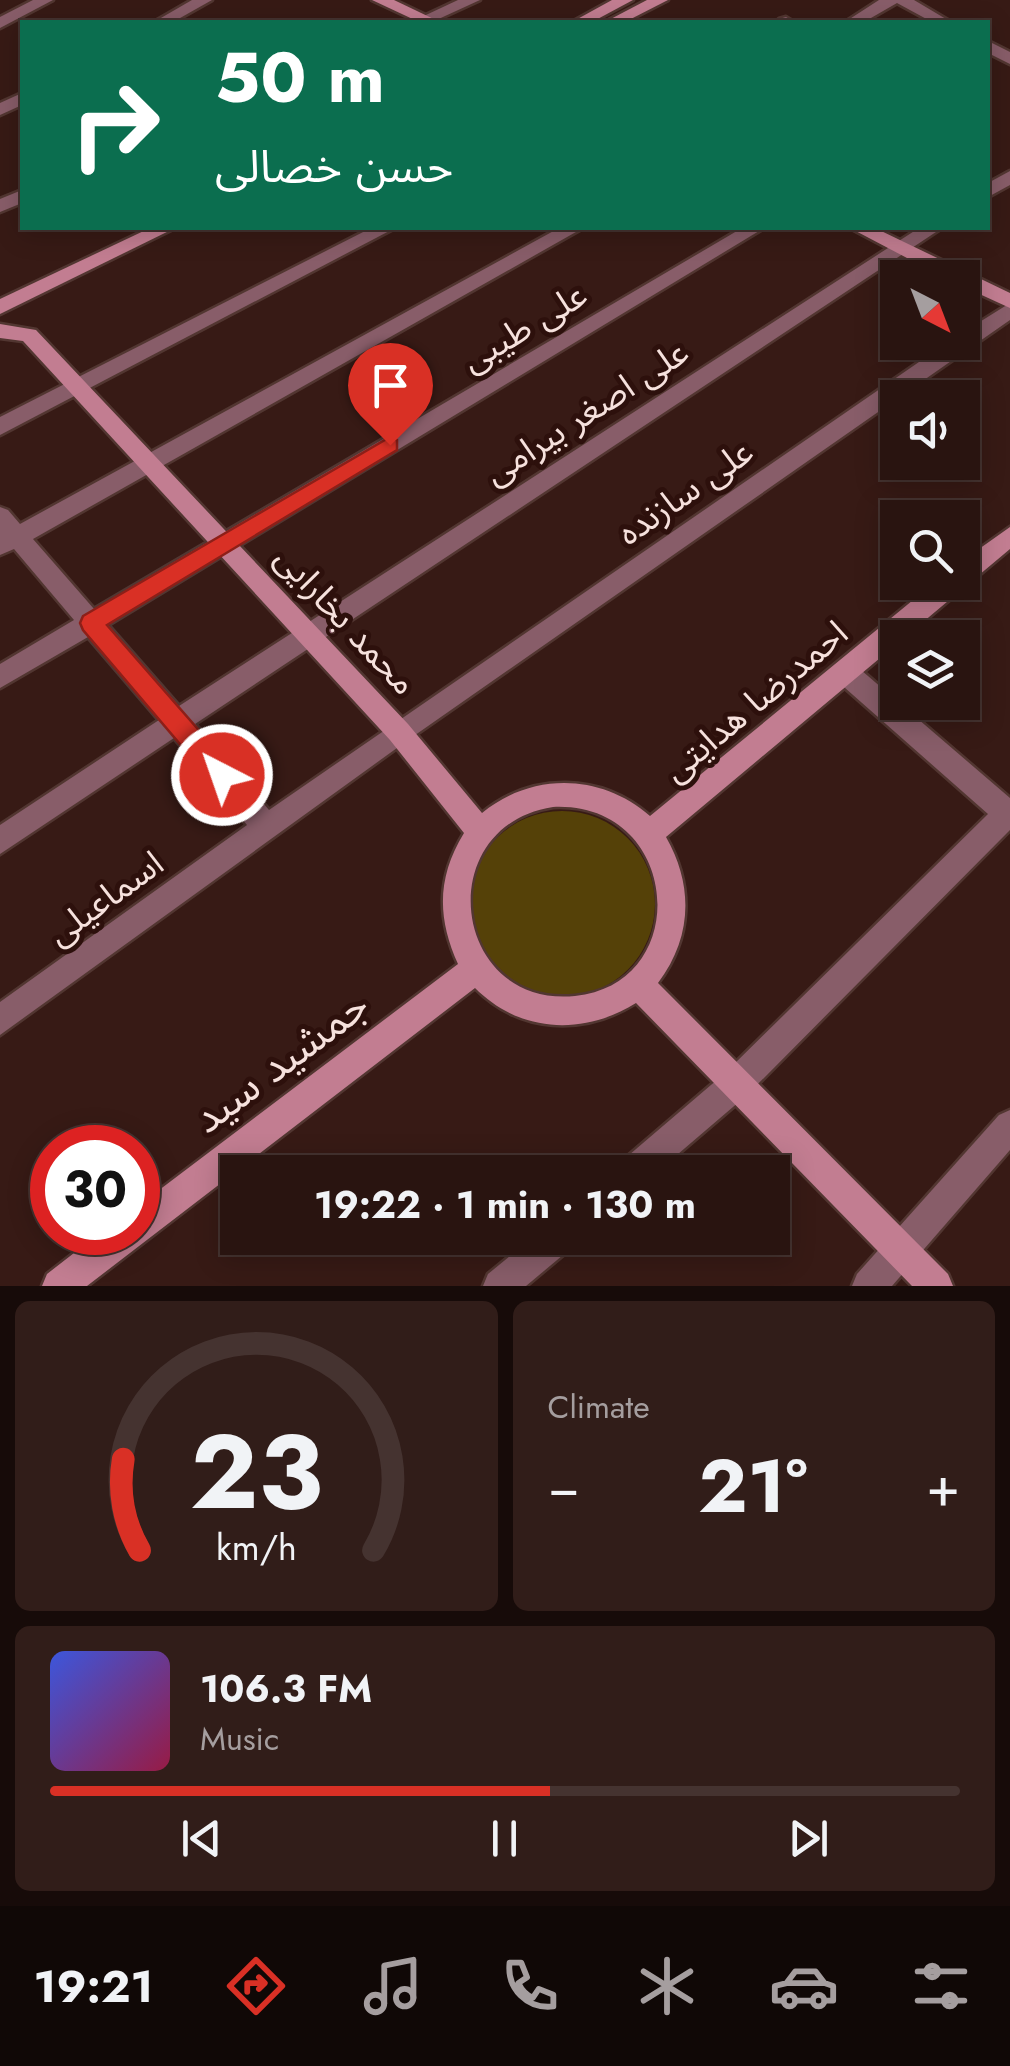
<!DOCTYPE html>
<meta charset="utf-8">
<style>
body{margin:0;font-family:Jost,"Noto Sans Arabic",sans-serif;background:#311d19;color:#f1f3f6;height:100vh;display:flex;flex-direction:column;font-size:38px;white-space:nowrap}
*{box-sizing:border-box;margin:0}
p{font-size:32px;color:#a59e9f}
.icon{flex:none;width:55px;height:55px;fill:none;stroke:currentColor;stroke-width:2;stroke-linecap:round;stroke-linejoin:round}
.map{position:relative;height:1286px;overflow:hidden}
.details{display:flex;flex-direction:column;gap:15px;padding:15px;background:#170b09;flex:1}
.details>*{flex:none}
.top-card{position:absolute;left:20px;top:20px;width:970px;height:210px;border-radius:0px;box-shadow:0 5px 25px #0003,0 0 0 2px #453330;background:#0b6e4f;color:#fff;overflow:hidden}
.needle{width:65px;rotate:138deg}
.fabs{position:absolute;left:880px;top:260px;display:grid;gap:20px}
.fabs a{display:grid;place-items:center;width:100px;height:100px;border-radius:0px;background:#291410;box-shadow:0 5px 25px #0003,0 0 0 2px #453330;font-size:50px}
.speed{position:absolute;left:30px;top:1125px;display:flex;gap:20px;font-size:50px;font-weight:700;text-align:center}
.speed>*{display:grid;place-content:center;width:130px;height:130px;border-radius:50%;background:#291410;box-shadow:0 5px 25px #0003,0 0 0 2px #453330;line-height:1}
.speed .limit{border:15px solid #d22;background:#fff;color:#111}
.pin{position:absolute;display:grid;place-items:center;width:85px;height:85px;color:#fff;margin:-102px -42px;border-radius:50% 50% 50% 0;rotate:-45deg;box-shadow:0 0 10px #0007}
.pin .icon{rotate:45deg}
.me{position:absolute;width:110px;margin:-55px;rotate:319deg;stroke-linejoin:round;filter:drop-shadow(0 0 8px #0008)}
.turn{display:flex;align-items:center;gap:35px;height:210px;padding:0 30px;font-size:45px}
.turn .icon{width:130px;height:130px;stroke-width:2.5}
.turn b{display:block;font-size:70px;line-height:85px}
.big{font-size:75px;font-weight:700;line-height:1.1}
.details .widget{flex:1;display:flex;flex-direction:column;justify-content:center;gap:15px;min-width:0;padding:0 35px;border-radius:15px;background:#311d19}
.details .dial{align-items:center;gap:0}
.dial svg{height:260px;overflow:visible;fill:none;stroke:#453330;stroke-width:7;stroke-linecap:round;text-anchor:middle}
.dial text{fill:#f1f3f6;stroke:none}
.song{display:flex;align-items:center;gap:30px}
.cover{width:120px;height:120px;border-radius:15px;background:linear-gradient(135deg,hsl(230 70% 55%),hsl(340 70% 35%))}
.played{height:10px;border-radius:5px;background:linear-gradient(90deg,#d93025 55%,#453330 55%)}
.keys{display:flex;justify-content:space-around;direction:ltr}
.heat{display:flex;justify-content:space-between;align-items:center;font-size:55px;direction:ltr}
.details .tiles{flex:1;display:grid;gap:15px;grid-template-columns:1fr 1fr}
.widget:last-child{grid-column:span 2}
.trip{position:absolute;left:220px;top:1155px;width:570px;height:100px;border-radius:0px;background:#291410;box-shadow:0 5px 25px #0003,0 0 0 2px #453330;font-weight:700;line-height:100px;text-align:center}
.dock{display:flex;height:160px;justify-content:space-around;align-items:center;background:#100806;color:#a59e9f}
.dock .icon{width:70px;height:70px}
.dock .current{color:#d93025}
.dock b{font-size:45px;color:#f1f3f6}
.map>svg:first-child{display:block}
.green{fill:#554108}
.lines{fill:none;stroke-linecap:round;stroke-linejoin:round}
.street-casing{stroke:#523631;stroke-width:5}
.secondary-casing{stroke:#523631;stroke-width:5}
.street{fill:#885d69;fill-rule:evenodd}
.secondary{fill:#c27d91;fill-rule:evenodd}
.route{fill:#d93025;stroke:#8d1f18;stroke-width:2.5}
.labels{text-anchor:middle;stroke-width:10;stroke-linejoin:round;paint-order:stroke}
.street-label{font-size:35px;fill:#f6e1dd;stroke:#2d100c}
.near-street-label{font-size:42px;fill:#f6e1dd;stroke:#2d100c}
</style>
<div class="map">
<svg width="1010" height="1286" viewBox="0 0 1010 1286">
<rect width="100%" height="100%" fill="#371a15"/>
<circle class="green" cx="562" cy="904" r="93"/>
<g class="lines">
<g class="street-casing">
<g id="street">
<path d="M33 0H53L0 28V17Z"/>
<path d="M192 0H212L173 22H154Z"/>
<path d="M458 0H480L432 22H411Z"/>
<path d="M879 0H914L951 22H932L897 3 864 22H845Z"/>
<path d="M786 17 794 22H777L779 19Z"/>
<path d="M988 41 1010 52V64L988 53Z"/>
<path d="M22 93V105L0 115V103Z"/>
<path d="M1010 171V185L988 197V183Z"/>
<path d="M22 190V203L0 212V199Z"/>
<path d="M371 228H395L0 435V417Z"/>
<path d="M559 228H583L33 539 94 609 742 228H764L108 625 179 706 919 228H942L195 724 269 810 948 342H962V333L1010 303V320L408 740 0 1035V1002L247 825 174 738 0 854V825L159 720 88 637 0 688V664L74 620 14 549 0 555V507L8 510 20 524Z"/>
<path d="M845 661 854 664 1010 798V830L747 1095 657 1172H617L622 1161 725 1073 988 814 836 680 832 672 836 664Z"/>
<path d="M1010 1110V1150L892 1286H852L857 1274 999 1115Z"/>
<path d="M532 1238H574L569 1250 526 1286H483L488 1274Z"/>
</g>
</g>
<g class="secondary-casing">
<g id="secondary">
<path d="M372 0H394L440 22H419Z"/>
<path d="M612 0H633L592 22H572Z"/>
<path d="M647 0H668L625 22H605Z"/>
<path d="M150 228H175L0 314V299Z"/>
<path d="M850 228H875L1010 293V308L962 286V278H945Z"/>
<path d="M0 324 36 330 408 724 482 813C532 772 601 773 650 816L935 582H962V561L1010 527V549L904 638H898V643L666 837C694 886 692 938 658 983L948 1274 953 1286H912L636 1003C583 1036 520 1033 475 988L87 1286H42L47 1274 101 1232H138V1206L458 964C437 918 437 877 464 833L390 740 23 341 0 338ZM553 807C681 801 695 984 575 996 451 1008 430 826 553 807Z"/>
</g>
</g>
<use href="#street" class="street"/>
<use href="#secondary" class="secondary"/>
</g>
<path class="route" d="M390 437 397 440V450L107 625 231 767 234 775 231 783 222 786 213 783 83 630 80 623 83 616Z"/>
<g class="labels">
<g class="street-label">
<text transform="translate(524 327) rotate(-31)" y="12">علی طیبی</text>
<text transform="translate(586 412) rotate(-33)" y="12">علی اصغر بیرامی</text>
<text transform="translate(685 492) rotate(-35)" y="12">علی سازنده</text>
<text transform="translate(346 620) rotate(47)" y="12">محمد بخارایی</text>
<text transform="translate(755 701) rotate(-40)" y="12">احمدرضا هدایتی</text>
<text transform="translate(105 898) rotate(-36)" y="12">اسماعیلی</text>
</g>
<g class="near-street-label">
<text transform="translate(280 1061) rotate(-37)" y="15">جمشید سید</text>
</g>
</g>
</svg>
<div class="fabs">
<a><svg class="needle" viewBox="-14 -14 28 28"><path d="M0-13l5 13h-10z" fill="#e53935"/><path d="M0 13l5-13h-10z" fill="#a59e9f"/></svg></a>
<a><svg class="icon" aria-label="sound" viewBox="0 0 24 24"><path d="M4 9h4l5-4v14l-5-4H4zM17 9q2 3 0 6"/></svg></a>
<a><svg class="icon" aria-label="search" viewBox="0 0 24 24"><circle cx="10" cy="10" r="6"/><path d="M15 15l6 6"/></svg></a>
<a><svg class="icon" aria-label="layers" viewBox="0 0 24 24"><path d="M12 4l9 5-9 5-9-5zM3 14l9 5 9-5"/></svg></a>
</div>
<div class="speed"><div class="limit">30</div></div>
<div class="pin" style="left:390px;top:445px;background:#d93025"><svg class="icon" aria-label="arrive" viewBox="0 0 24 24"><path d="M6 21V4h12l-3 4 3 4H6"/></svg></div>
<svg class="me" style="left:222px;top:775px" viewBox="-20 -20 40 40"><circle r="17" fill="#d93025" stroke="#fff" stroke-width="3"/><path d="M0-11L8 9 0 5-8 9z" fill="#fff"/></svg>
<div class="trip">19:22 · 1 min · 130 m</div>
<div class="top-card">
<div class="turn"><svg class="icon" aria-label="right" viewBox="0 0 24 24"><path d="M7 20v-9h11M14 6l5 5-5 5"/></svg><div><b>50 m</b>حسن خصالی</div></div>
</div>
</div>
<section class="details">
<div class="tiles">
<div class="widget dial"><svg viewBox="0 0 100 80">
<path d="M14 69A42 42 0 1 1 86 69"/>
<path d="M14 69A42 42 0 0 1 9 41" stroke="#d93025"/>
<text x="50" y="56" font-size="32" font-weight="700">23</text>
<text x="50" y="72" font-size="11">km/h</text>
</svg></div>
<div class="widget"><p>Climate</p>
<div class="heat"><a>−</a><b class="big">21°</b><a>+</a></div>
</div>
<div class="widget">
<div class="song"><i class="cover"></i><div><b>106.3 FM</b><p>Music</p></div></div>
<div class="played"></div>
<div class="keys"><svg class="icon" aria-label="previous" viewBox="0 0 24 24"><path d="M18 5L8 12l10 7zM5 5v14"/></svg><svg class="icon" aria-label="pause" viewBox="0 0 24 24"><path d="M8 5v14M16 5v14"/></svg><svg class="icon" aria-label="next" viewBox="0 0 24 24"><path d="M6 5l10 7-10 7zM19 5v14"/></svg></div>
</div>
</div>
</section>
<nav class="dock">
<b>19:21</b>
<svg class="icon current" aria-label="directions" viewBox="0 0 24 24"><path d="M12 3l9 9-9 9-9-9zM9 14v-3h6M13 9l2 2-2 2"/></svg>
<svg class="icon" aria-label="music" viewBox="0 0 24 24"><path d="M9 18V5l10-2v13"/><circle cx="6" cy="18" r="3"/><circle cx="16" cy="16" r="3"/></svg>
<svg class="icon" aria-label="phone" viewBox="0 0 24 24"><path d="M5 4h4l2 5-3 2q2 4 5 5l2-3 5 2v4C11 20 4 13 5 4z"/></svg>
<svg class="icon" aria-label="climate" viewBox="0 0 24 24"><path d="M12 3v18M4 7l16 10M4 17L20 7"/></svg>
<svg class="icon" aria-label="car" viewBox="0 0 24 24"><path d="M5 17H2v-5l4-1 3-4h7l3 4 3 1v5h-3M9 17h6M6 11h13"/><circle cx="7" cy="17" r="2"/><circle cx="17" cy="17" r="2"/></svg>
<svg class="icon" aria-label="filters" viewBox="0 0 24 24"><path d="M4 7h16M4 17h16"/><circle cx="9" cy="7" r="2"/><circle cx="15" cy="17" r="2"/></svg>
</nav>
